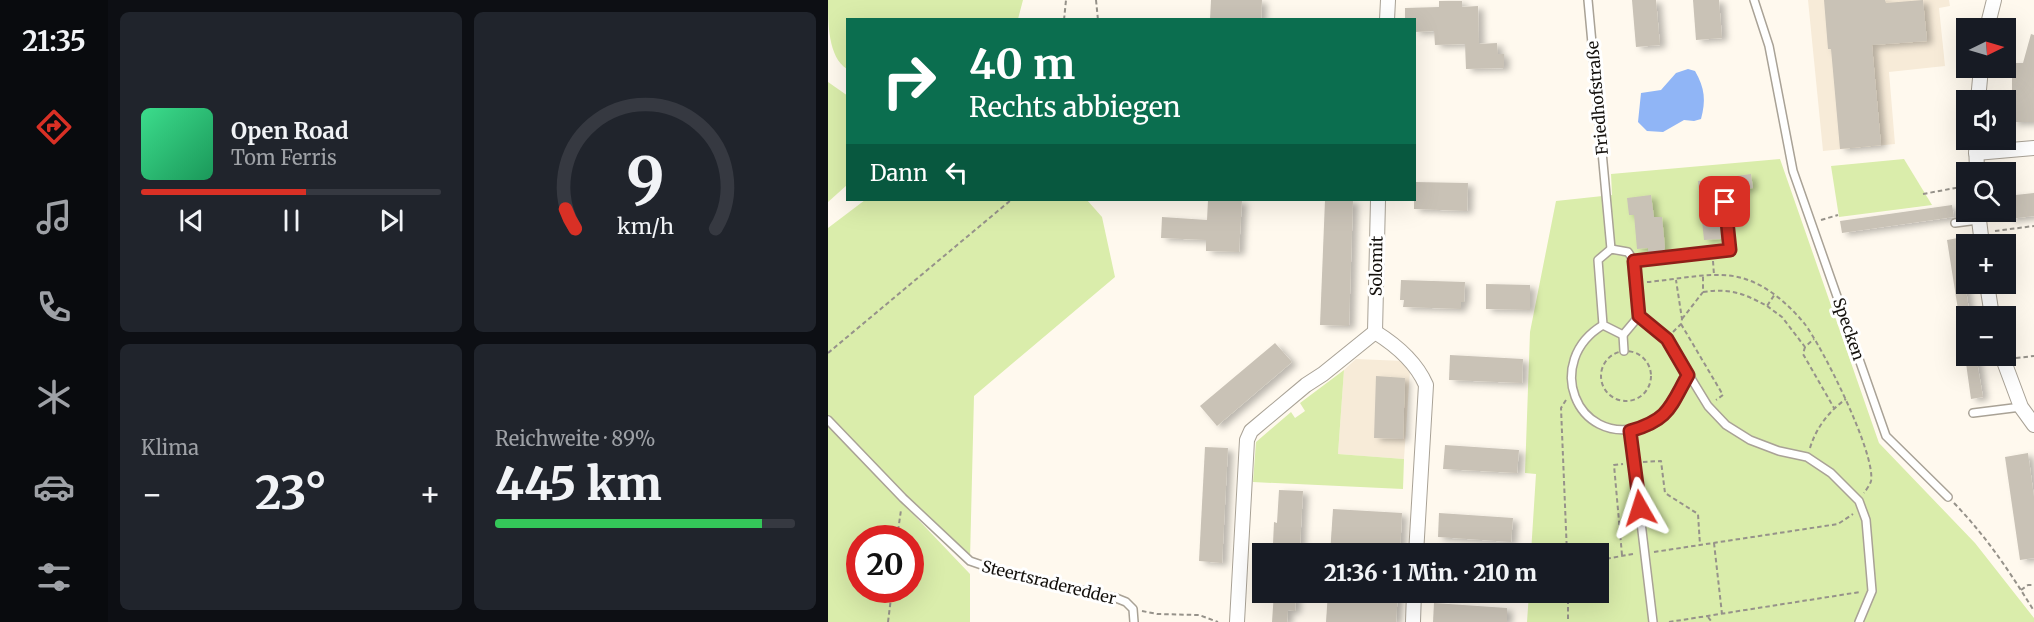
<!DOCTYPE html>
<html lang="de">
<meta charset="utf-8">
<style>
body{margin:0;font-family:Merriweather,serif;background:#20242c;color:#f1f3f6;height:100vh;display:flex;flex-direction:column;font-size:22px;white-space:nowrap}
*{box-sizing:border-box;margin:0}
p{font-size:20px;color:#9ea1a6}
.icon{flex:none;width:33px;height:33px;fill:none;stroke:currentColor;stroke-width:2;stroke-linecap:round;stroke-linejoin:round}
.map{position:relative;flex:1;overflow:hidden}
.side{display:flex;flex-direction:column;gap:12px;padding:12px;background:#0d0f14;width:720px}
.side>*{flex:none}
.guide{position:absolute;left:18px;top:18px;width:570px;height:183px;border-radius:0px;box-shadow:0 6px 24px #0002;background:#0b6e4f;color:#fff;overflow:hidden}
.needle{width:39px;rotate:85deg}
.buttons{position:absolute;left:1128px;top:18px;display:grid;gap:12px}
.buttons a{display:grid;place-items:center;width:60px;height:60px;border-radius:0px;background:#171b24;box-shadow:0 6px 24px #0002;font-size:30px}
.speed{position:absolute;left:18px;top:525px;display:flex;gap:12px;font-size:30px;font-weight:700;text-align:center}
.speed>*{display:grid;place-content:center;width:78px;height:78px;border-radius:50%;background:#171b24;box-shadow:0 6px 24px #0002;line-height:1}
.speed .limit{border:9px solid #d22;background:#fff;color:#111}
.pin{position:absolute;display:grid;place-items:center;width:51px;height:51px;color:#fff;margin:-26px;border-radius:12px;box-shadow:0 3px 9px #0006}
.me{position:absolute;width:66px;margin:-33px;rotate:354deg;stroke-linejoin:round;filter:drop-shadow(0 0 4px #0008)}
.turn{display:flex;align-items:center;gap:21px;height:126px;padding:0 24px;font-size:27px}
.turn .icon{width:78px;height:78px;stroke-width:2.5}
.turn b{display:block;font-size:42px;line-height:51px}
.then{display:flex;align-items:center;height:57px;padding:0 24px;background:#0003;gap:12px;font-size:22px}
.big{font-size:45px;font-weight:800;line-height:1.1}
.side .card{flex:1;display:flex;flex-direction:column;justify-content:center;gap:9px;min-width:0;padding:0 21px;border-radius:9px;background:#20242c}
.side .dial{align-items:center;gap:0}
.dial svg{height:156px;overflow:visible;fill:none;stroke:#363941;stroke-width:7;stroke-linecap:round;text-anchor:middle}
.dial text{fill:#f1f3f6;stroke:none}
.song{display:flex;align-items:center;gap:18px}
.cover{width:72px;height:72px;border-radius:9px;background:linear-gradient(135deg,hsl(150 70% 55%),hsl(150 70% 35%))}
.played{height:6px;border-radius:3px;background:linear-gradient(90deg,#d93025 55%,#363941 55%)}
.keys{display:flex;justify-content:space-around;direction:ltr}
.heat{display:flex;justify-content:space-between;align-items:center;font-size:33px;direction:ltr}
.charge{height:9px;border-radius:4px;background:linear-gradient(90deg,#34c759 89%,#363941 0)}
.side .tiles{flex:1;display:grid;gap:12px;grid-template-columns:repeat(2,1fr)}
.trip{position:absolute;left:424px;top:543px;width:357px;height:60px;border-radius:0px;background:#171b24;box-shadow:0 6px 24px #0002;font-weight:800;line-height:60px;text-align:center}
main{display:flex;flex:1;min-height:0}
.menu{display:flex;flex-direction:column;width:108px;justify-content:space-around;align-items:center;background:#090b0e;color:#9ea1a6}
.menu .icon{width:42px;height:42px}
.menu .active{color:#d93025}
.menu b{font-size:27px;color:#f1f3f6}
.map>svg:first-child{display:block}
.built{fill:#f7ebd8}
.green{fill:#daedab;fill-rule:evenodd}
.water{fill:#90b5f6}
.building{fill:#c9c2b6;filter:url(#shadow)}
.lines{fill:none;stroke-linecap:round;stroke-linejoin:round}
.service-casing{stroke:#a9a296;stroke-width:10}
.minor-casing{stroke:#a9a296;stroke-width:16}
.path{stroke:#96928a;stroke-width:2;stroke-dasharray:4.5 3;stroke-linecap:butt}
.service{stroke:#fff;stroke-width:7}
.minor{stroke:#fff;stroke-width:14}
.route-casing{stroke:#8d1f18;stroke-width:15}
.route{stroke:#d93025;stroke-width:10}
.labels{text-anchor:middle;stroke-width:6;stroke-linejoin:round;paint-order:stroke}
.street-label{font-size:16px;fill:#15120e;stroke:#fff}
</style>
<main>
<nav class="menu">
<b>21:35</b>
<svg class="icon active" aria-label="directions" viewBox="0 0 24 24"><path d="M12 3l9 9-9 9-9-9zM9 14v-3h6M13 9l2 2-2 2"/></svg>
<svg class="icon" aria-label="music" viewBox="0 0 24 24"><path d="M9 18V5l10-2v13"/><circle cx="6" cy="18" r="3"/><circle cx="16" cy="16" r="3"/></svg>
<svg class="icon" aria-label="phone" viewBox="0 0 24 24"><path d="M5 4h4l2 5-3 2q2 4 5 5l2-3 5 2v4C11 20 4 13 5 4z"/></svg>
<svg class="icon" aria-label="climate" viewBox="0 0 24 24"><path d="M12 3v18M4 7l16 10M4 17L20 7"/></svg>
<svg class="icon" aria-label="car" viewBox="0 0 24 24"><path d="M5 17H2v-5l4-1 3-4h7l3 4 3 1v5h-3M9 17h6M6 11h13"/><circle cx="7" cy="17" r="2"/><circle cx="17" cy="17" r="2"/></svg>
<svg class="icon" aria-label="filters" viewBox="0 0 24 24"><path d="M4 7h16M4 17h16"/><circle cx="9" cy="7" r="2"/><circle cx="15" cy="17" r="2"/></svg>
</nav>
<section class="side">
<div class="tiles">
<div class="card">
<div class="song"><i class="cover"></i><div><b>Open Road</b><p>Tom Ferris</p></div></div>
<div class="played"></div>
<div class="keys"><svg class="icon" aria-label="previous" viewBox="0 0 24 24"><path d="M18 5L8 12l10 7zM5 5v14"/></svg><svg class="icon" aria-label="pause" viewBox="0 0 24 24"><path d="M8 5v14M16 5v14"/></svg><svg class="icon" aria-label="next" viewBox="0 0 24 24"><path d="M6 5l10 7-10 7zM19 5v14"/></svg></div>
</div>
<div class="card dial"><svg viewBox="0 0 100 80">
<path d="M14 69A42 42 0 1 1 86 69"/>
<path d="M14 69A42 42 0 0 1 9 59" stroke="#d93025"/>
<text x="50" y="56" font-size="32" font-weight="700">9</text>
<text x="50" y="72" font-size="11">km/h</text>
</svg></div>
<div class="card"><p>Klima</p>
<div class="heat"><a>−</a><b class="big">23°</b><a>+</a></div>
</div>
<div class="card"><p>Reichweite · 89%</p><b class="big">445 km</b><div class="charge"></div></div>
</div>
</section>
<div class="map">
<svg width="1206" height="622" viewBox="0 0 1206 622">
<defs>
<filter id="shadow"><feDropShadow dx="5.5" dy="3" stdDeviation="3" flood-color="#0004"/></filter>
</defs>
<rect width="100%" height="100%" fill="#fff9ee"/>
<g class="built">
<path d="M980 0H1121L1122 6 1111 8 1117 66 1061 72 1067 144 995 151Z"/>
<path d="M528 359 576 361 582 371 576 459 510 454 516 370Z"/>
</g>
<g class="green">
<path d="M0 0H195L190 19 20 20 19 69C0 57 0 23 0 0Z"/>
<path d="M0 82 20 96 19 185 0 202Z"/>
<path d="M952 159 1051 443 1147 543 1206 618V622H699L701 593 771 592V554L703 553 708 474 697 473 702 332 728 201 784 195 783 174Z"/>
<path d="M1076 159 1104 205 1011 217 1003 166Z"/>
<path d="M37 200H259L274 217 287 277 146 396 142 559 0 416V228Z"/>
<path d="M516 370 510 454 576 459 575 489 425 482 428 442 463 412 467 418 477 411 472 403Z"/>
<path d="M0 425 142 574V622H0ZM32 538H82V590H32Z"/>
</g>
<path class="water" d="M860 69 867 71C877 88 878 101 873 119L866 121 856 120 835 132 819 131 810 122 813 93 833 90 848 73Z"/>
<g class="building">
<path d="M383 0H434L433 20H382Z"/>
<path d="M804 0H828L832 45 808 47Z"/>
<path d="M865 0H891L894 38 868 40Z"/>
<path d="M996 0H1057L1058 3 1095 0 1099 41 1044 45 1053 145 1012 149 1003 49H1000Z"/>
<path d="M611 1H634V7L650 6 651 44 669 43 670 54H676V68L638 69 637 44 607 45 606 31 586 32V20H577V8L611 7Z"/>
<path d="M1203 34 1206 35V122H1184V63H1195Z"/>
<path d="M923 174 925 188 889 193 893 239 876 240 870 181Z"/>
<path d="M586 182 640 183 639 211 586 209Z"/>
<path d="M1206 193V216L1181 219 1178 196Z"/>
<path d="M823 195 826 217H834L837 247 836 252 820 254V248L809 249 806 215H801L799 198Z"/>
<path d="M380 200H414L411 252 378 251V240L333 238 334 217 379 220Z"/>
<path d="M497 200H525L521 326 492 325Z"/>
<path d="M1124 205 1126 217 1014 233 1012 221Z"/>
<path d="M1130 238 1142 316H1131L1119 240Z"/>
<path d="M573 280 637 282 636 302H633V309L575 307 576 300H572Z"/>
<path d="M658 284 702 285V310L658 309Z"/>
<path d="M447 343 464 362 389 426 372 406Z"/>
<path d="M622 355 695 359 694 383 621 380Z"/>
<path d="M1137 356H1148L1155 397 1143 399Z"/>
<path d="M548 376 577 378 575 439 546 438Z"/>
<path d="M617 445 691 450 689 473 615 469Z"/>
<path d="M377 447 400 448 394 563 371 561Z"/>
<path d="M1200 453 1206 497V558L1192 560 1177 457Z"/>
<path d="M451 490 475 491 472 546 445 544 446 522 449 523Z"/>
<path d="M505 509 574 513 572 554H502Z"/>
<path d="M611 513 685 518 683 542 610 537Z"/>
<path d="M446 592H468L467 611 460 610 459 622H444Z"/>
<path d="M500 592H570L568 622H498Z"/>
<path d="M606 603 679 608V622H605Z"/>
</g>
<g class="lines">
<g class="service-casing">
<g id="service">
<path d="M760 0 783 249"/>
<path d="M926 0 941 46 965 171 1058 436 1120 497"/>
<path d="M1127 223 1150 220"/>
<path d="M783 249 800 252 806 261 811 316 795 335 775 325 770 260Z"/>
<path d="M806 261 902 250 897 202"/>
<path d="M811 316 839 339 880 406 898 425 922 440 951 451 979 457 1003 473 1031 501 1038 520 1044 591 1031 622"/>
<path d="M775 325C715 361 748 446 813 427 823 425 833 419 840 411 848 401 854 386 860 375"/>
<path d="M795 335 796 351"/>
<path d="M1145 413 1193 407"/>
<path d="M0 420 75 498 142 561 180 574 288 598 298 602 305 609 306 622"/>
<path d="M802 431 825 622"/>
</g>
</g>
<g class="minor-casing">
<g id="minor">
<path d="M559 20 560 0"/>
<path d="M1159 28 1166 0"/>
<path d="M1150 100 1153 68"/>
<path d="M1148 140 1149 172"/>
<path d="M1148 153 1206 148"/>
<path d="M1150 212 1154 244"/>
<path d="M1159 284 1164 316"/>
<path d="M547 332C568 345 588 362 598 385L588 554"/>
<path d="M547 332 550 200"/>
<path d="M1174 356 1193 407 1206 425"/>
<path d="M409 622 419 440 423 431 478 385 495 374 547 332"/>
<path d="M585 622 586 592"/>
</g>
</g>
<g class="path">
<path d="M268 0 270 20"/>
<path d="M236 20 238 0"/>
<path d="M1095 194 1138 186"/>
<path d="M993 220 1010 215"/>
<path d="M1167 231 1206 226"/>
<path d="M885 261 886 275"/>
<path d="M819 282C848 280 887 270 914 278 939 285 960 304 976 323 994 346 1048 454 1043 481 1042 485 1038 490 1036 493"/>
<path d="M875 292C902 288 915 293 939 306L947 294"/>
<path d="M939 306 954 317 977 347 986 339"/>
<path d="M854 319 875 292V276"/>
<path d="M853 324 895 395 888 400"/>
<path d="M845 332 853 324 854 319 848 280"/>
<path d="M977 347 975 354 1006 408"/>
<circle cx="798" cy="376" r="25"/>
<path d="M0 353 183 200"/>
<path d="M1188 358 1206 356"/>
<path d="M738 400 733 408 739 554"/>
<path d="M982 448C988 428 1001 411 1018 399"/>
<path d="M815 462 833 461 837 493 870 514 872 545"/>
<path d="M1126 503C1158 536 1182 572 1206 611"/>
<path d="M69 538 73 510"/>
<path d="M886 543 894 614"/>
<path d="M826 552 1010 524 1025 514"/>
<path d="M794 555 786 465 795 464"/>
<path d="M771 560 805 554"/>
<path d="M1193 590 1200 585H1206"/>
<path d="M740 592V622"/>
<path d="M314 611 329 614 371 615 390 622"/>
<path d="M880 617 884 622"/>
<path d="M60 622 64 590"/>
<path d="M841 622 1032 592"/>
</g>
<use href="#service" class="service"/>
<use href="#minor" class="minor"/>
</g>
<g class="lines">
<g class="route-casing">
<path id="route" d="M812 508 802 431C841 420 842 407 860 375L839 339 811 316 806 261 902 250 897 202"/>
</g>
<use href="#route" class="route"/>
</g>
<g class="labels">
<g class="street-label">
<text transform="translate(769 98) rotate(-95)" y="6">Friedhofstraße</text>
<text transform="translate(548 266) rotate(-89)" y="6">Solomit</text>
<text transform="translate(1021 329) rotate(71)" y="6">Specken</text>
<text transform="translate(221 582) rotate(14)" y="6">Steertsraderedder</text>
</g>
</g>
</svg>
<div class="buttons">
<a><svg class="needle" viewBox="-14 -14 28 28"><path d="M0-13l5 13h-10z" fill="#e53935"/><path d="M0 13l5-13h-10z" fill="#9ea1a6"/></svg></a>
<a><svg class="icon" aria-label="sound" viewBox="0 0 24 24"><path d="M4 9h4l5-4v14l-5-4H4zM17 9q2 3 0 6"/></svg></a>
<a><svg class="icon" aria-label="search" viewBox="0 0 24 24"><circle cx="10" cy="10" r="6"/><path d="M15 15l6 6"/></svg></a>
<a>+</a>
<a>−</a>
</div>
<div class="speed"><div class="limit">20</div></div>
<div class="pin" style="left:897px;top:202px;background:#d93025"><svg class="icon" aria-label="arrive" viewBox="0 0 24 24"><path d="M6 21V4h12l-3 4 3 4H6"/></svg></div>
<svg class="me" style="left:812px;top:508px" viewBox="-20 -20 40 40"><path d="M0-17L14 15 0 8-14 15z" fill="#d93025" stroke="#fff" stroke-width="4"/></svg>
<div class="trip">21:36 · 1 Min. · 210 m</div>
<div class="guide">
<div class="turn"><svg class="icon" aria-label="right" viewBox="0 0 24 24"><path d="M7 20v-9h11M14 6l5 5-5 5"/></svg><div><b>40 m</b>Rechts abbiegen</div></div>
<div class="then">Dann<svg class="icon" aria-label="left" viewBox="0 0 24 24"><path d="M17 20v-9H6M10 6l-5 5 5 5"/></svg></div>
</div>
</div>
</main>
